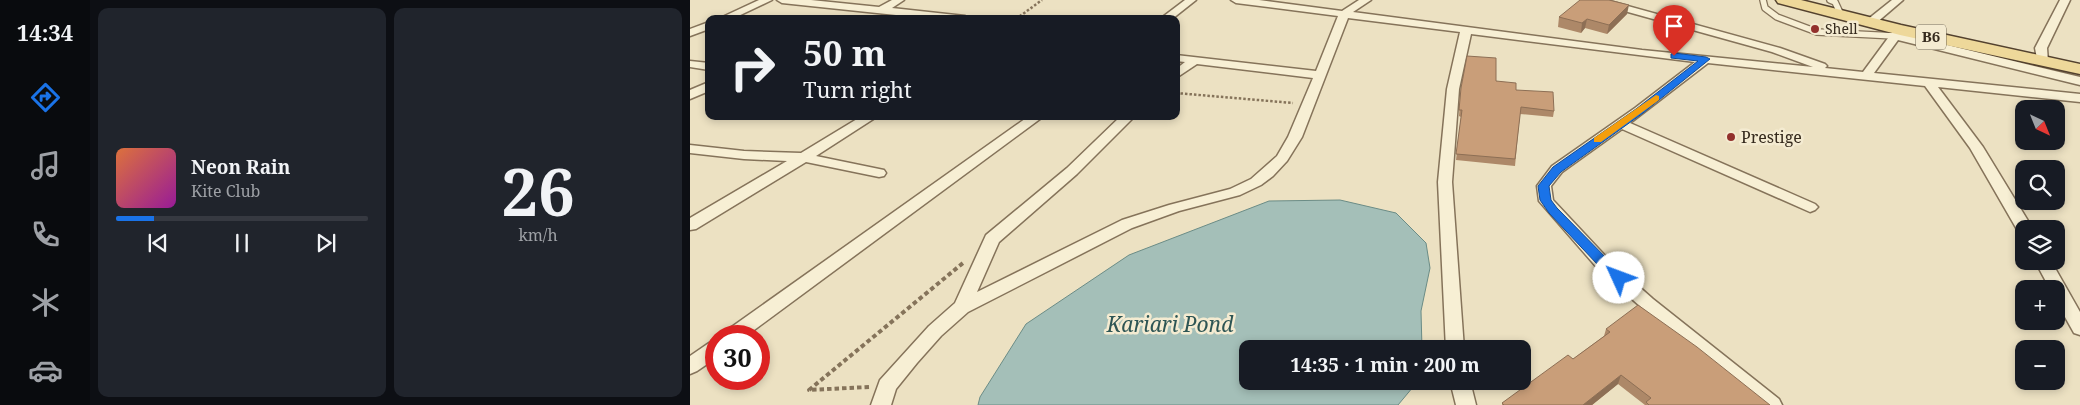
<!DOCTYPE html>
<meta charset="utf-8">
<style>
body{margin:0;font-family:"Noto Serif",serif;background:#20242c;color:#f1f3f6;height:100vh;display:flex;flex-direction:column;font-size:19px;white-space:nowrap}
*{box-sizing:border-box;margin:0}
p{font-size:16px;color:#9ea1a6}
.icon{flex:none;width:28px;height:28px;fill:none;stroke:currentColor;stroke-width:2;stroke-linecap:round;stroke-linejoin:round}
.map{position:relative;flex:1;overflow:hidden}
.drawer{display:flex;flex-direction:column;gap:8px;padding:8px;background:#0d0f14;width:600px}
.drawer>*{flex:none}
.guide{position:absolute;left:15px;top:15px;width:475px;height:105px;border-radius:10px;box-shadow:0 2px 8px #0003;background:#171b24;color:#f1f3f6;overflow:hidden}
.needle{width:32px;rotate:137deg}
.buttons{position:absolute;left:1325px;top:100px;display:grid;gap:10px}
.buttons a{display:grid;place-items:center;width:50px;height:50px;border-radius:10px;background:#171b24;box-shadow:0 2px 8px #0003;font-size:25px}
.speed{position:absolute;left:15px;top:325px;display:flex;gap:10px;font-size:25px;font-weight:700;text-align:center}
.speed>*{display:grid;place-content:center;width:65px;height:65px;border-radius:50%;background:#171b24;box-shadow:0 2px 8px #0003;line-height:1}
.speed .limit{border:8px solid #d22;background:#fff;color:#111}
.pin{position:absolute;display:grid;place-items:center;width:42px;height:42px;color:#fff;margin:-51px -21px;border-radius:50% 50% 50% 0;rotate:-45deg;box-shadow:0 0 5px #0007}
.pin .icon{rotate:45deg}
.me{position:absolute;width:55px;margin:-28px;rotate:313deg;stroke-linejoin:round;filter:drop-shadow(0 0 4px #0008)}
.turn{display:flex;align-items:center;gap:18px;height:105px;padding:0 15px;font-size:22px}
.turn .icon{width:65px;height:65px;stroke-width:2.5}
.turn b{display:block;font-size:35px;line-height:42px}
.drawer .tile{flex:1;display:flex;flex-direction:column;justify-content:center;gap:8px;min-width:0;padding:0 18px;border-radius:10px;background:#20242c}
.drawer .dial{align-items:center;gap:0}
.dial b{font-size:65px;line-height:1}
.song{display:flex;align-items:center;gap:15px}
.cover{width:60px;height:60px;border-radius:8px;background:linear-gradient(135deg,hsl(20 70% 55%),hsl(300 70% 35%))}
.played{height:5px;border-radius:2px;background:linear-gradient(90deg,#1a73e8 15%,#363941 15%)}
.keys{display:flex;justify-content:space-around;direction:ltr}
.drawer .tiles{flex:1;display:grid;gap:8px;grid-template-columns:repeat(2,1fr)}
.trip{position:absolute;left:549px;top:340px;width:292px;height:50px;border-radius:10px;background:#171b24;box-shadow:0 2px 8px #0003;font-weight:700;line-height:50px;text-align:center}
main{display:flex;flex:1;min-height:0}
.menu{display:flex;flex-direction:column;width:90px;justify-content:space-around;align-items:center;background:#090b0e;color:#9ea1a6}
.menu .icon{width:35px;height:35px}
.menu .selected{color:#1a73e8}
.menu b{font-size:22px;color:#f1f3f6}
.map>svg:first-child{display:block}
.water{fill:#a4bfb8;stroke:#6b8c86}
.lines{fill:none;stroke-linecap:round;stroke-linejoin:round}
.service-casing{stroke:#85735a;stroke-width:8}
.minor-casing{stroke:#85735a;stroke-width:3}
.primary-casing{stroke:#53412e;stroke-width:3}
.path-far1{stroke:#85735a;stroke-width:2.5;stroke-dasharray:2.5 2;stroke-linecap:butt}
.path{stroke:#85735a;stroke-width:4;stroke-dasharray:4.5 3;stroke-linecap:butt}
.service{stroke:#f7efd4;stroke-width:5.5}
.minor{fill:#f7efd4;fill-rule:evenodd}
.primary{fill:#eed89a;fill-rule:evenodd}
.wall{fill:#ad8868}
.shaded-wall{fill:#8d6f55}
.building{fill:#c99e79;stroke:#8d6f55}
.route{fill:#1a73e8;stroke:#114b97}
.slow{fill:#f59e0b}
.poi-dot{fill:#92302c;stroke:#f4ebd1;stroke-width:2}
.labels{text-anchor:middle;stroke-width:5;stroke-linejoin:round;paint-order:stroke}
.far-poi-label{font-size:14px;fill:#352a1d;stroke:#f4ebd1;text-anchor:start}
.shield{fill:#f4ebd1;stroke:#6e6453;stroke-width:1}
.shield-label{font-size:15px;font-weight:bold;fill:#352a1d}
.poi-label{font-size:16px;fill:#352a1d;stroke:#f4ebd1;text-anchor:start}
.near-water-label{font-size:21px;font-style:italic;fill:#2d5554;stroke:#f4ebd1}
</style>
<main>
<nav class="menu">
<b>14:34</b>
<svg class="icon selected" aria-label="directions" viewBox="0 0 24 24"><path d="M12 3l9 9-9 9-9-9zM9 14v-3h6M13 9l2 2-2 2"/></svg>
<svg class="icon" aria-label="music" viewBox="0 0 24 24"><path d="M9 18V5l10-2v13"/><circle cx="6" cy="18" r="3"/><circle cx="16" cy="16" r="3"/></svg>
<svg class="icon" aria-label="phone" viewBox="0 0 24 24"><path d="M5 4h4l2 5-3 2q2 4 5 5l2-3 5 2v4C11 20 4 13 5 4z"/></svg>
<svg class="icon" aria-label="climate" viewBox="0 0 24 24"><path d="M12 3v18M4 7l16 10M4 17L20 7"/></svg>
<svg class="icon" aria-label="car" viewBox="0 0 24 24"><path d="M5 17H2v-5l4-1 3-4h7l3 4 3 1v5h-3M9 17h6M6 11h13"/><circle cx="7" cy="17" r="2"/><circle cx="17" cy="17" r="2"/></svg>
</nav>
<section class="drawer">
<div class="tiles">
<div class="tile">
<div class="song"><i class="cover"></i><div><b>Neon Rain</b><p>Kite Club</p></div></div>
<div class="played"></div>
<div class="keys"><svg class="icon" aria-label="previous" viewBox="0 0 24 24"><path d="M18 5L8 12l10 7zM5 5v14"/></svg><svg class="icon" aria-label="pause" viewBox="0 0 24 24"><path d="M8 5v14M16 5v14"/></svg><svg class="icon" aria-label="next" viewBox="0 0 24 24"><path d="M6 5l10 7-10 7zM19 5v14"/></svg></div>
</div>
<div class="tile dial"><b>26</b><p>km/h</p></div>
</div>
</section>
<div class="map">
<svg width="1390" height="405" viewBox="0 0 1390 405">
<rect width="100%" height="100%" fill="#ece1c2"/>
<path class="water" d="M650 200 706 213 736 243 740 268 731 311 732 349H558V381H728L708 405H288L290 397 336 324 439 255 579 201Z"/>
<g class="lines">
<g class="service-casing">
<g id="service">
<path d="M1073 0 1075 8 1087 17 1127 32 1205 36"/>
<path d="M1140 0 1145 2 1151 15"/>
</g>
</g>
<g class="minor-casing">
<g id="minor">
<path d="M69 0H82L42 19H28Z"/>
<path d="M87 0H121L189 7 202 0H214L202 8 275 16 280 19H244L92 3Z"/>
<path d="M495 0H506L482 19H470Z"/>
<path d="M541 0H569L652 11 669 0H681L663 12 952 50 1123 67 1082 52 902 2 900 0H916L1090 48 1135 64 1137 66 1135 68 1173 72 1201 34 1206 28 1210 27 1215 30 1212 34 1390 77V85L1208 40 1184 73 1390 94V102L1248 87 1293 147 1343 229H1334V234L1329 233 1280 148 1235 86 1018 63 940 123 1125 204 1128 207 1125 210 1120 212 932 129 872 172 861 186 863 200 921 262 963 299 1089 399 1092 405H1068L951 307 909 270 849 201 847 186 862 166 945 108 1005 62 781 34 769 89 762 182 774 349H756L748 182 757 89 770 32 658 18 612 137 597 161 583 176 571 185 550 195 489 211 442 228 278 312 251 336 227 363 206 389 201 405H181L190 380 239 326 265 303 296 235 377 168 431 116H445L387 174 309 242 287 292 432 220 479 205 540 189 561 179 587 156 598 137 623 78 507 64 486 78V69L495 62 486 61V55L626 71 648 16 546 3Z"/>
<path d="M1202 0H1213L1185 24H1177L1176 22 1177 20Z"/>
<path d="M1370 0H1380L1357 48 1358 62 1352 65 1348 64 1345 48Z"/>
<path d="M19 22V29L0 36V29Z"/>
<path d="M0 61 19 63V70L0 67Z"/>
<path d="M19 82V91L0 99V90Z"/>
<path d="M172 116H188L126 156 194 170 196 173 194 176 189 177 116 162 6 229 0 230V218L97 161 54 159 0 153V145L54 151 111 153Z"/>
<path d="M339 116H354L56 336H34L36 331Z"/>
<path d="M1345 261H1361L1390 312V335L1384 333 1366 301V289H1360Z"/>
<path d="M26 341V358L7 371 0 374V356L19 343Z"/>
<path d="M760 381H780L786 405H766Z"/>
</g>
</g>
<g class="primary-casing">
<path id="primary" d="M1086 0H1111L1211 25 1390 64V74L1210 35 1088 3Z"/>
</g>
<g class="path-far1">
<path d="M326 19 352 0"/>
<path d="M486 93 603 103"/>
</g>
<path class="path" d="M179 387 119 390 273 263"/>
<use href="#service" class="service"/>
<use href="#minor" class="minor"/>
<use href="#primary" class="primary"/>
</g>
<g class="wall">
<path d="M937 14 917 34 895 28 891 33 868 27 869 17Z"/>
<path d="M806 81 826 90 864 111 863 117 830 114 825 166 766 160 771 117 769 116 771 88Z"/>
<path d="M916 329 1080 405H955L928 384 902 405H812V403L883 359 914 336Z"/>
</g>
<g class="shaded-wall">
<path d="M939 5 937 14 917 34 919 25Z"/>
<path d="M897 19 895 28 891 33 892 23Z"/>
<path d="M931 375 928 384 902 405H893Z"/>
</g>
<g class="building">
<path d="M890 0H919L939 5 919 25 897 19 892 23 869 17Z"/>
<path d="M777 56 806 58V81L826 83V90L863 92 864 111 831 107 825 159 766 154 772 110H769L771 88Z"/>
<path d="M948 305 1007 347 1080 405H959L956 402 961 398 931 375 893 405H814L812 403 878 355 883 359 920 332 916 329Z"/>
</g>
<path class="route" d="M984 53 1016 57 1020 59 953 113 871 172 859 186 861 200 867 208 933 275 935 278 933 282H924L859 213 850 200 848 186 863 167 946 109 1008 61 981 58V54Z"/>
<path class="slow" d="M966 95 969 96V100L911 142H904V138Z"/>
<g class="poi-dot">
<circle cx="1125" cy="29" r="5"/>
<circle cx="1041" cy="137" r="5"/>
</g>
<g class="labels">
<g class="far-poi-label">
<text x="1135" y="34">Shell</text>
</g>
<rect class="shield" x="1226" y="24.5" width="30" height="25" rx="4"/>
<g class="shield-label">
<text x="1241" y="42">B6</text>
</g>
<g class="poi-label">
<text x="1051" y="143">Prestige</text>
</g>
<g class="near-water-label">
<text x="480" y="332">Kariari Pond</text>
</g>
</g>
</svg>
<div class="buttons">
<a><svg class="needle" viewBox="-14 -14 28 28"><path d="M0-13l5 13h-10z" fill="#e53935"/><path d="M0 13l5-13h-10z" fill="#9ea1a6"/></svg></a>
<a><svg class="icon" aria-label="search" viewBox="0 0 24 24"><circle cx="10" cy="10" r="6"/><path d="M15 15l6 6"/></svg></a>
<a><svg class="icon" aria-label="layers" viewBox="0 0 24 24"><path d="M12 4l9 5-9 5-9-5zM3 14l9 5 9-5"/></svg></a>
<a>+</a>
<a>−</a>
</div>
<div class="speed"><div class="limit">30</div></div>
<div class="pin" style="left:984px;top:56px;background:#d93025"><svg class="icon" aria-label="arrive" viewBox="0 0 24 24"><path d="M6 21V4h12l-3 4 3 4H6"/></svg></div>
<svg class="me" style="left:929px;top:278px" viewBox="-20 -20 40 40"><circle r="19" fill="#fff"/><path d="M0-13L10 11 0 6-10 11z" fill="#1a73e8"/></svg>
<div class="trip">14:35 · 1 min · 200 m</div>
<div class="guide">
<div class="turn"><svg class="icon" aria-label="right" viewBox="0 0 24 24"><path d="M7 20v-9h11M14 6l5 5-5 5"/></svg><div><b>50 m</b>Turn right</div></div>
</div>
</div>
</main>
